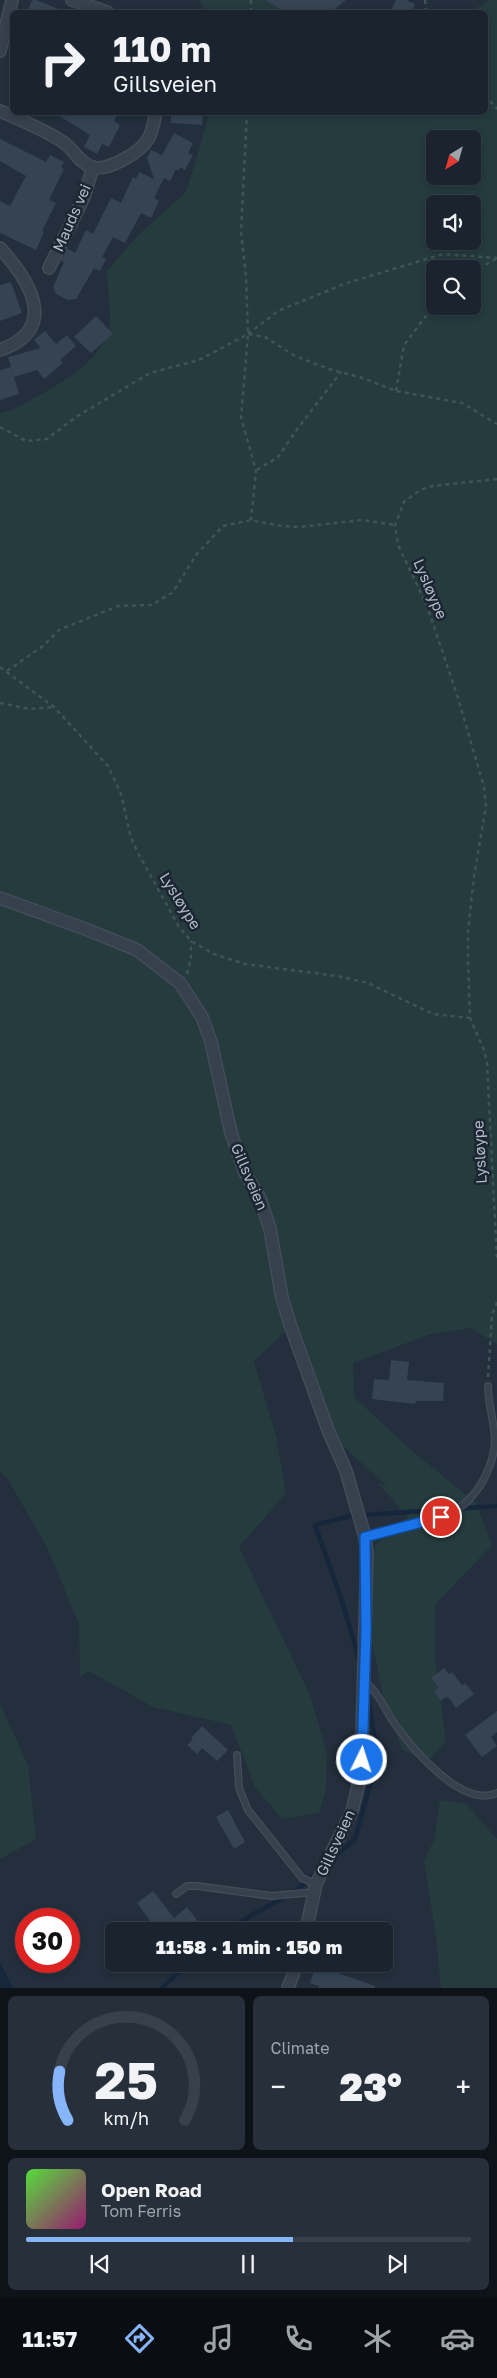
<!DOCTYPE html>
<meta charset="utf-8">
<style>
body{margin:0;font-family:"Golos Text",sans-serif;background:#272f3a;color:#f1f3f6;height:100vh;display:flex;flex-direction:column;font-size:19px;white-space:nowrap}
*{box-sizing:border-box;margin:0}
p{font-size:16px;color:#9fa4aa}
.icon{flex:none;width:28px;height:28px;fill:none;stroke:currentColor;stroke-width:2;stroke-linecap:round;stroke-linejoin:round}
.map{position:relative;height:1988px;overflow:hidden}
.panel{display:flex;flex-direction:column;gap:8px;padding:8px;background:#0e1319;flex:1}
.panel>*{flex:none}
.hud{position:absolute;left:10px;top:10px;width:478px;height:105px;border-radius:8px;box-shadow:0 2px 8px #0003,0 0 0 1px #38404a;background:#1a232e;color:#f1f3f6;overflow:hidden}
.needle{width:32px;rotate:217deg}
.controls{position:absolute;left:426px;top:130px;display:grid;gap:10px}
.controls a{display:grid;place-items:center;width:55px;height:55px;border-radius:8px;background:#1a232e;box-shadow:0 2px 8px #0003,0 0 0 1px #38404a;font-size:25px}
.speed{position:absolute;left:15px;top:1908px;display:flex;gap:10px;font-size:25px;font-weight:700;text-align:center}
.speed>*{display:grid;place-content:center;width:65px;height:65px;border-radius:50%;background:#1a232e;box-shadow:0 2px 8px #0003,0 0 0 1px #38404a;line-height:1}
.speed .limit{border:8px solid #d22;background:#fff;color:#111}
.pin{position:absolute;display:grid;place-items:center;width:42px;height:42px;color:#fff;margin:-21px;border:2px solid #fff;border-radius:50%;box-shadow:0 1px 5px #0007}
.me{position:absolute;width:55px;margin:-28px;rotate:4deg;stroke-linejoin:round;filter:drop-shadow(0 0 4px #0008)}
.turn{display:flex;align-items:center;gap:18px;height:105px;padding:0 20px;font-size:22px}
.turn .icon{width:65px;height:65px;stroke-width:2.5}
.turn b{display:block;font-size:35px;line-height:42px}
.big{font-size:38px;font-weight:800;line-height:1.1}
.panel .widget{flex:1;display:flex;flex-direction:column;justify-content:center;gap:8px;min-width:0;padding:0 18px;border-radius:8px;background:#272f3a}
.panel .dial{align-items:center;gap:0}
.dial svg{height:130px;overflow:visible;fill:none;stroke:#38404a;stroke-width:7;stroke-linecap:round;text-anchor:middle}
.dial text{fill:#f1f3f6;stroke:none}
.song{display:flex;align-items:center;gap:15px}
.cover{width:60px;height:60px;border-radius:8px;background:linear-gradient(135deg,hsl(110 70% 55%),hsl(320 70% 35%))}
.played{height:5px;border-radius:2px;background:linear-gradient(90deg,#87b5f9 60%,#38404a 60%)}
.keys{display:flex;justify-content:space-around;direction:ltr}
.heat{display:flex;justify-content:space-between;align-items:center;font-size:28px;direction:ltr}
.panel .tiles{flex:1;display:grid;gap:8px;grid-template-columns:1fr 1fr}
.widget:last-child{grid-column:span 2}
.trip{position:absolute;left:105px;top:1922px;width:288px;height:50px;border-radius:8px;background:#1a232e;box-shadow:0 2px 8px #0003,0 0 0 1px #38404a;font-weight:800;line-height:50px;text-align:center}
.tab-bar{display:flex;height:80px;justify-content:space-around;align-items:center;background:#0a0e12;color:#9fa4aa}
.tab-bar .icon{width:35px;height:35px}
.tab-bar .selected{color:#87b5f9}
.tab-bar b{font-size:22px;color:#f1f3f6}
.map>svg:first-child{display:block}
.green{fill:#253b3e;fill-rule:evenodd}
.water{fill:#16263b}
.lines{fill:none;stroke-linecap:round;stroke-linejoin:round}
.stream{stroke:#16263b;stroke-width:4.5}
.building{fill:#354353}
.service-casing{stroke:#434c59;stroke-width:8}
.minor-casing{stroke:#434c59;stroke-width:14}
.path{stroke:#3e5456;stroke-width:2.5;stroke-dasharray:4 4;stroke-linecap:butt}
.service{stroke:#37404d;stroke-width:5.5}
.minor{stroke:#37404d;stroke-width:11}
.route-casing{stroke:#114b97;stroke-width:12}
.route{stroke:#1a73e8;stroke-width:9}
.labels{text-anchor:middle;stroke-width:5;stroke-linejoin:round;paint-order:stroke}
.street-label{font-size:15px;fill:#b2bbc8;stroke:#1c2532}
</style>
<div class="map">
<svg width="497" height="1988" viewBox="0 0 497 1988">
<rect width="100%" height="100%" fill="#232f3d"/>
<g class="green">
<path d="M198 0H283L280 9 286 12H207Z"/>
<path d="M489 0H497V1344L471 1328 431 1334 353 1363 354 1397 411 1450 476 1503 492 1545 435 1605V1659L446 1742 427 1762 402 1749 384 1700 361 1589 376 1544 408 1517 377 1482 388 1487 334 1438 309 1363 285 1332 254 1361 276 1436 286 1493 239 1547 310 1695 327 1753 326 1789 319 1813 282 1819 255 1787 231 1725 153 1707 89 1671 80 1677 79 1624 47 1547 7 1478 0 1472V413L13 410C45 391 99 368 109 329 112 317 107 286 107 271L138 235 186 192 210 113 485 112V12H471ZM435 139H472V176H435ZM435 204H472V241H435ZM435 269H472V306H435Z"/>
<path d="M0 1704 28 1765 36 1839 0 1859Z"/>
<path d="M440 1800 466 1804 497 1839V1988H441L436 1937 424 1861 434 1840Z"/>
</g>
<path class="water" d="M0 1962 13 1988H0Z"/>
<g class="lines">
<g class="stream">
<path d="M360 1663 342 1601 315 1525 350 1516 497 1506"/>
<path d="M333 1858 355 1839 378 1757 368 1697"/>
<path d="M228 1931 245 1919 297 1890 318 1871"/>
<path d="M162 1988 187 1964"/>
</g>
</g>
<g class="building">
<path d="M32 0H36L66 12H27Z"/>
<path d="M265 0H346L331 12H286Z"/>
<path d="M396 0H406L415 4 411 12H390Z"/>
<path d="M53 112H119L114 121 120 125 109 147 102 144 97 154 84 147 90 135Z"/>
<path d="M171 112H203L202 125 171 123Z"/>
<path d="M174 133 193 143 188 153 193 155 185 170 180 167 179 171 176 169 170 181 164 178 154 198 159 201 151 218 141 213 125 243 113 237 102 257 106 259 100 271 94 268 76 299 68 300 56 294 53 287 64 262 61 261 67 248 75 253 86 230 93 234 111 198 121 203 133 177 136 179 139 172 154 179 147 158 151 150 162 155Z"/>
<path d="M0 139 46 162 50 155 64 162 61 168 64 169 49 200 56 203 42 231 44 232 36 250 0 233V201L10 206 26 176 0 161Z"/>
<path d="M11 282 22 313 0 321V285Z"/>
<path d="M96 316 113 334 91 353 74 337Z"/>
<path d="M45 331 56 344 67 335 76 346 60 360 63 363 44 379 37 370 14 377 8 357 41 348 34 340Z"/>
<path d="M11 367 19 394 0 400V370Z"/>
<path d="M391 1360 409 1362 407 1380 444 1383 443 1401H416L415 1404 372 1399 374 1379 389 1380Z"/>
<path d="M444 1668 449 1674 452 1672 462 1685 465 1683 474 1694 456 1708 449 1698 446 1697 441 1701 434 1691 439 1688 431 1678Z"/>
<path d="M497 1711V1732L491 1737 497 1746 482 1757 465 1735Z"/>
<path d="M202 1726 228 1750 217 1761 202 1748 197 1754 187 1745 193 1739 191 1738Z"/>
<path d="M228 1810 245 1842 234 1849 216 1817Z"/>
<path d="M153 1891 174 1918 187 1907 200 1924 190 1931H158L137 1903Z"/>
<path d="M327 1964H341L338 1973 375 1986V1988H319V1986L310 1983 315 1968 324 1971Z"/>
</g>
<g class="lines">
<g class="service-casing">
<g id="service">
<path d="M365 1537C412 1521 456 1530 484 1479 490 1467 495 1452 495 1439 494 1421 488 1403 488 1386"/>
<path d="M365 1682C378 1692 385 1709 394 1723 412 1748 462 1809 497 1793"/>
<path d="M237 1755 239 1788 248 1810 302 1878 316 1884"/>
<path d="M176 1894 187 1886H197L272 1896 314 1892"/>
</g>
</g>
<g class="minor-casing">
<g id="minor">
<path d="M72 0 107 12"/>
<path d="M0 51 12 0"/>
<path d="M0 111C21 120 43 129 63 142 74 149 78 162 92 167 107 172 141 152 148 139 153 131 154 121 156 112"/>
<path d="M0 248C30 281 60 329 0 350"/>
<path d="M49 268 84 197 93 167"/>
<path d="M0 898 88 930 137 950 180 983 202 1017 211 1042 231 1133 245 1173 260 1198 270 1229 282 1298 291 1327 328 1430 346 1471 365 1537 367 1553 361 1774 352 1811 316 1884 306 1931"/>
<path d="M288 1988 297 1964"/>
</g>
</g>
<g class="path">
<path d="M251 0V12"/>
<path d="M425 0 426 12"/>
<path d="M485 95 497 109"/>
<path d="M247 112 241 232 246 277 248 334 241 417 256 471 251 520"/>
<path d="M472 273 497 258"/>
<path d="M248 334 278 311 344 284 443 254 497 258"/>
<path d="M396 391 404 345 435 304"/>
<path d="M0 427 26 441 47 439 76 417 150 373 199 360 248 334 265 337 295 356 332 370 360 377 396 391 462 403 497 424"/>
<path d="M257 470 278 457 298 428 341 372"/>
<path d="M497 479 432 486 420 490 404 502 395 525 398 545 427 606 458 698 484 787 486 806 474 876 468 931V960L470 1018 484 1050 487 1063 497 1260"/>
<path d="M0 667 54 707 108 766 121 794 131 838 138 853 179 927 191 941 214 954 245 964 337 976 368 983 433 1014 470 1018"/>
<path d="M7 671 43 646 59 630 118 606 152 605 173 592 196 555 223 526 251 520 281 526 300 527 362 520 395 525"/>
<path d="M0 703 30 709 53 707"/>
<path d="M187 974 191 958V941"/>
<path d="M488 1377 492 1315 497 1302"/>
</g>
<use href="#service" class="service"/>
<use href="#minor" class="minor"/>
</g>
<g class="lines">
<g class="route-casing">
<path id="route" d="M362 1760 366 1630 365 1537 441 1517"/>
</g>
<use href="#route" class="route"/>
</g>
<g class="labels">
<g class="street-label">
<text transform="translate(72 218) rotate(-66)" y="5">Mauds vei</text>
<text transform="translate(430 589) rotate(67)" y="5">Lysløype</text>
<text transform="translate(180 901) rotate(58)" y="5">Lysløype</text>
<text transform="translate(480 1152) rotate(-93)" y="5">Lysløype</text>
<text transform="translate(249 1177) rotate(67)" y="5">Gillsveien</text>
<text transform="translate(336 1843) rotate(-65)" y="5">Gillsveien</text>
</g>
</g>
</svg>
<div class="controls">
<a><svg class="needle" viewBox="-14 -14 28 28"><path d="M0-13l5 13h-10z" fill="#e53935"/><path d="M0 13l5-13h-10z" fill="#9fa4aa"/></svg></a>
<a><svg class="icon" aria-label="sound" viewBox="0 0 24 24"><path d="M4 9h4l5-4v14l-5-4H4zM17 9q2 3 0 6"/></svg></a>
<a><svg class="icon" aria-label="search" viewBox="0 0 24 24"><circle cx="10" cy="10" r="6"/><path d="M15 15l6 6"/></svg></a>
</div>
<div class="speed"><div class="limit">30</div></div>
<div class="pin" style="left:441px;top:1517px;background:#d93025"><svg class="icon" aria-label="arrive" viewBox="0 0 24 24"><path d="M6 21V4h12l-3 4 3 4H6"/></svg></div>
<svg class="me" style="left:362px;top:1760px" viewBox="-20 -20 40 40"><circle r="17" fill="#1a73e8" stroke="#fff" stroke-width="3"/><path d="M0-11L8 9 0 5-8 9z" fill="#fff"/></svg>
<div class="trip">11:58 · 1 min · 150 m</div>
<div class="hud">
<div class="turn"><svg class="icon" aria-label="right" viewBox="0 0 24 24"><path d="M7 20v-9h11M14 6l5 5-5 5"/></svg><div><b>110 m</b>Gillsveien</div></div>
</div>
</div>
<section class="panel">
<div class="tiles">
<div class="widget dial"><svg viewBox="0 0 100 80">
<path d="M14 69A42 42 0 1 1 86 69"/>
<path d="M14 69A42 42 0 0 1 9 39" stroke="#87b5f9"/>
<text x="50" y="56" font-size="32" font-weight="700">25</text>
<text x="50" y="72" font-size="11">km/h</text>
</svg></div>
<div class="widget"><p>Climate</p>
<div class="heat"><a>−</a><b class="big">23°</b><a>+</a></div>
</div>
<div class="widget">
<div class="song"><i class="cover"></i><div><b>Open Road</b><p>Tom Ferris</p></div></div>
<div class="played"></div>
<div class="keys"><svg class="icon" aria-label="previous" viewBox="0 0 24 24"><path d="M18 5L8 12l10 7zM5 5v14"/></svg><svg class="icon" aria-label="pause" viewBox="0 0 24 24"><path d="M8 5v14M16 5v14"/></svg><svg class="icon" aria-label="next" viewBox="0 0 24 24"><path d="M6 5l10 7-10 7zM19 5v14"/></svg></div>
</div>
</div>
</section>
<nav class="tab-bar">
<b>11:57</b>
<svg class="icon selected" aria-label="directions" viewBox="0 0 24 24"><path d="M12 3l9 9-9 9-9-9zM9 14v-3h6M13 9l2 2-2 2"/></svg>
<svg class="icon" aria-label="music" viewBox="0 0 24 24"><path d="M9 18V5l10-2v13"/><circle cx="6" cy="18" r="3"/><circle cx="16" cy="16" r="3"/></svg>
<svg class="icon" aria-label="phone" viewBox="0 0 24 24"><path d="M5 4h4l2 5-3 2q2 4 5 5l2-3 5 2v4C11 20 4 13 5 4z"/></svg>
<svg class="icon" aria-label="climate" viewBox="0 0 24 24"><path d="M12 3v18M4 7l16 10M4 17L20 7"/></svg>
<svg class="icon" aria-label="car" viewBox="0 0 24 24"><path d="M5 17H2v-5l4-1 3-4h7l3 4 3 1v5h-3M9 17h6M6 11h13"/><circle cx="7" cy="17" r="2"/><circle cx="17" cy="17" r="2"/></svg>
</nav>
